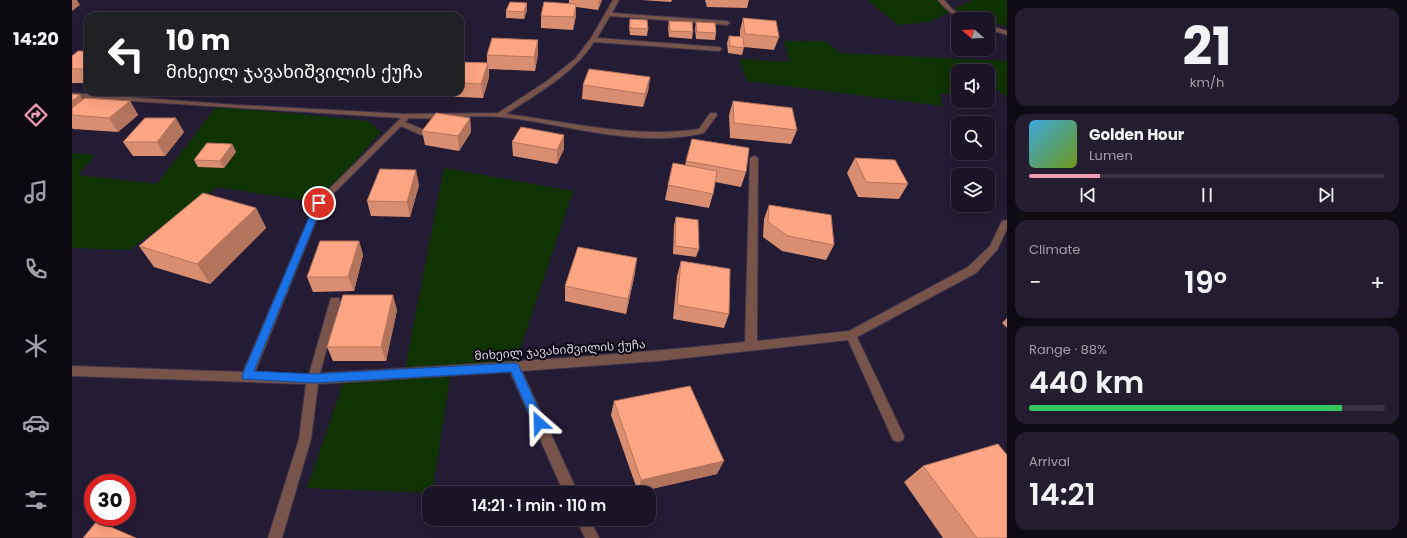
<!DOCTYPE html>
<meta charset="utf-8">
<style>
body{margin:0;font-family:Poppins,"Noto Sans Georgian",sans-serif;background:#241d2f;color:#f1f3f6;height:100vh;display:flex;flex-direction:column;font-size:15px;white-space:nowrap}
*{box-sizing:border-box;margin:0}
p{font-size:13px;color:#a09ea7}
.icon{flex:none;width:22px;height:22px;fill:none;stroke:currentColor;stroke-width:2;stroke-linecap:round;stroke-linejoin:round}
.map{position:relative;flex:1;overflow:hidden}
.panel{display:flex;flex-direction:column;gap:8px;padding:8px;background:#0f0b15;width:400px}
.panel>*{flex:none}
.hud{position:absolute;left:12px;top:12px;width:380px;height:84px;border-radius:12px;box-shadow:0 4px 16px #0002,0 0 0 1px #393344;background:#202124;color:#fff;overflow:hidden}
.needle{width:26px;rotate:289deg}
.buttons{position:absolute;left:879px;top:12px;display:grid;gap:8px}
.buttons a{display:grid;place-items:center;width:44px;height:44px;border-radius:8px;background:#1b1427;box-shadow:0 4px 16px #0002,0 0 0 1px #393344;font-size:20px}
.speed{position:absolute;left:12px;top:474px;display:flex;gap:8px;font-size:20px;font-weight:700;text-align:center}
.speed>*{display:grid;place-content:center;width:52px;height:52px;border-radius:50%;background:#1b1427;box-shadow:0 4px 16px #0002,0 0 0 1px #393344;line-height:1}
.speed .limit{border:6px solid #d22;background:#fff;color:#111}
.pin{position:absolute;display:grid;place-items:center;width:34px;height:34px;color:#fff;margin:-17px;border:2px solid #fff;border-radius:50%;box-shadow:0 1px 4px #0007}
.me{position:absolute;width:44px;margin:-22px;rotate:335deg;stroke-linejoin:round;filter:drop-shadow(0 0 3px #0008)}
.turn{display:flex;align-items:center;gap:14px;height:84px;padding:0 16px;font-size:18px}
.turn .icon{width:52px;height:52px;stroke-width:2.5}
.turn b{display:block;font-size:28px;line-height:34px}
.big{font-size:30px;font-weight:600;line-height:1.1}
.panel .card{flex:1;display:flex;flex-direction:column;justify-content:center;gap:6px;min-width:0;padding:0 14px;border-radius:12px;background:#241d2f}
.panel .dial{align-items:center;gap:0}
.dial b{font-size:52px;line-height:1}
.song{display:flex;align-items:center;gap:12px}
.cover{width:48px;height:48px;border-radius:6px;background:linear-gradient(135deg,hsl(200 70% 55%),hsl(80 70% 35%))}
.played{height:4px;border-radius:2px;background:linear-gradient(90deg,#f19ab3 20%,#393344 20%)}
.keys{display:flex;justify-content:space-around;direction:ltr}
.heat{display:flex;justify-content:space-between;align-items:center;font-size:22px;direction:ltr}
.charge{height:6px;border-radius:3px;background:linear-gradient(90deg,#34c759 88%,#393344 0)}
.trip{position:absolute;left:350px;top:486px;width:234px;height:40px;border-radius:12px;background:#1b1427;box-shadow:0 4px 16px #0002,0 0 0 1px #393344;font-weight:600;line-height:40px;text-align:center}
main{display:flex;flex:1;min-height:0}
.tab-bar{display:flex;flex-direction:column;width:72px;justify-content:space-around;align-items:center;background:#0b0810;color:#a09ea7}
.tab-bar .icon{width:28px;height:28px}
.tab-bar .active{color:#f19ab3}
.tab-bar b{font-size:18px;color:#f1f3f6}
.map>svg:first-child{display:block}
.green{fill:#103302}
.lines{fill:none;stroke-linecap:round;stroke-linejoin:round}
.minor-casing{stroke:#3e354d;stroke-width:2}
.minor{fill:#785349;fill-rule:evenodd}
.wall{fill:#da8e71}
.shaded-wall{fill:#b2745c}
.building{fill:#fea583;stroke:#b2745c}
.route{fill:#1a73e8;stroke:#114b97}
.labels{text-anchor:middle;stroke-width:4;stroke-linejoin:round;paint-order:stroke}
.street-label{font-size:12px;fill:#dcd7e8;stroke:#0c0813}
</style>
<main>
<nav class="tab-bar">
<b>14:20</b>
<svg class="icon active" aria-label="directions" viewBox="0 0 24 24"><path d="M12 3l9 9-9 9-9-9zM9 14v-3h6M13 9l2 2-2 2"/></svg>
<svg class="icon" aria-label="music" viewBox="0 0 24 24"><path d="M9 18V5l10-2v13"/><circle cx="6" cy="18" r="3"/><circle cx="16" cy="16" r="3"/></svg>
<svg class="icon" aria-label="phone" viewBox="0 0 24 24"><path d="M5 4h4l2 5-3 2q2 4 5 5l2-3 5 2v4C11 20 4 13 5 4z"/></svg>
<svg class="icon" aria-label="climate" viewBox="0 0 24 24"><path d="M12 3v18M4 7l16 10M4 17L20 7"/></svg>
<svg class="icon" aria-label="car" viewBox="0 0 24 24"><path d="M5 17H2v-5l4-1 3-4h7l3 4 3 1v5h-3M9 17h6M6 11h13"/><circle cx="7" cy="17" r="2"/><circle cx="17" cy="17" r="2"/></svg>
<svg class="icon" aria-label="filters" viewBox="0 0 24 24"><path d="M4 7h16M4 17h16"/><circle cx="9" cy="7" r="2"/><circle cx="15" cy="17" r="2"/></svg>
</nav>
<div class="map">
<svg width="935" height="538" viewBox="0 0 935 538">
<rect width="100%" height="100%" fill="#241b34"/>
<g class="green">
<path d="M796 0H869L879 11 857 22 826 25Z"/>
<path d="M901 0H935V27L916 21V19H911L882 9Z"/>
<path d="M712 41H753L768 53 935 61V97L925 90 916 91V71H886V93L868 94 871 106 675 81 667 59 718 62Z"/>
<path d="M145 106 296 121 309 132 247 203 145 187 57 250 0 248V153L23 155 6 175 85 184Z"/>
<path d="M372 168 501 191 442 367 379 371 360 493 235 488 272 381 332 374Z"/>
</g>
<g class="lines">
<g class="minor-casing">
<g id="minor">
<path d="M541 0H547L540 13 655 21 658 23 655 25 538 16 525 38 647 47 650 49 647 51 522 42C501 74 466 93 434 114 500 122 559 139 627 129L638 113H644L645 115 632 133C564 149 496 124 429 117 398 114 367 120 337 118L333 122 355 131V135H349L329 126 251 204 183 372 237 374 258 301 259 298H267L268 301 248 373C390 365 532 357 673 342L678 158 682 156 686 158 685 341 777 331 896 267 918 246 930 221 935 220V229L925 250 904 273 785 337 832 436 831 440 826 442 821 440 776 340 586 361 450 371 506 493H492L438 372 246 384 239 439 210 538H196L227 439 234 384 0 376V366L171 372 243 203 329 118 42 100 0 97V93L166 105 333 114 426 113 475 81 503 59 519 38Z"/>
<path d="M866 0H872L881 10 899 19C884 19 875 11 866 0Z"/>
<path d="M916 25 935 31V35L916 29Z"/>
<path d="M504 519H518L527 538H513Z"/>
</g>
</g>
<use href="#minor" class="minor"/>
</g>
<g class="wall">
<path d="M497 0H530L526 10 504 7V16L501 30 469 28V16L497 4Z"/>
<path d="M569 0H600L599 2Z"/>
<path d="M633 0H677L675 8 635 7Z"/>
<path d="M455 3V10L452 19 434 18V11Z"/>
<path d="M671 18 707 37 702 50 672 47 670 55 656 53 655 43 657 36 668 37V31Z"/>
<path d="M558 19 576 29 575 36 558 35 557 26Z"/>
<path d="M597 21 621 32 620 39 597 37 596 28Z"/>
<path d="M624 22 644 33 643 40 624 39 623 29Z"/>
<path d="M16 51V83H0V56Z"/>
<path d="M466 54 463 71 417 69V77L411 98 364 96 363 92H388V62L415 63V55Z"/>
<path d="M578 77 576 91 571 107 510 99 511 85Z"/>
<path d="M250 92H282L278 97 250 94Z"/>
<path d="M0 94 11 99 58 101 66 115 46 132 1 129 0 128Z"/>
<path d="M661 101 725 130 719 144 658 138 657 115Z"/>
<path d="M398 118 399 132 387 151 353 145 350 131Z"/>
<path d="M112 132 93 156H61L51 142Z"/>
<path d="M492 135V149L485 164 441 156 440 142Z"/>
<path d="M620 139 674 172 669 187 643 182 641 194 637 208 593 200 596 185 613 165Z"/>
<path d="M160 144 164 152 152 168 126 167 122 160Z"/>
<path d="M783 158 836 184 827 199 786 197 775 173Z"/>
<path d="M347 185 338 217 299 216 295 201Z"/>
<path d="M697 205 762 245 754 260 710 251 691 237 692 219Z"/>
<path d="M184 208 194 228 138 284 82 267 67 246Z"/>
<path d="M604 217 627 249 624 257 601 254 602 225Z"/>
<path d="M287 241 291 255 282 291 241 292 235 277Z"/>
<path d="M609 261 657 314 652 328 601 319 605 276Z"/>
<path d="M563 273 554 314 493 301V286Z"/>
<path d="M325 310 314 361H261L255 347Z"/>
<path d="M935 318V328L930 323Z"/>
<path d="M542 401 645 474 566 492 539 415Z"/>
<path d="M851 466 935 538H871L832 482Z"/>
</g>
<g class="shaded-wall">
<path d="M0 0H5L8 5 0 11Z"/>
<path d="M527 0H530L526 10Z"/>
<path d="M455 3V10L452 19V12Z"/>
<path d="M504 4V16L501 30 502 17Z"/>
<path d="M466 40V54L463 71 462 57Z"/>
<path d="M416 63 417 77 411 98 409 84Z"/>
<path d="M578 77 576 91 571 107 573 94Z"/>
<path d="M277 92H282L278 97Z"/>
<path d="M8 95 13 102 0 112V101Z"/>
<path d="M58 101 66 115 46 132 37 118Z"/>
<path d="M104 118 112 132 93 156 85 142Z"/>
<path d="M398 118 399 132 387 151 386 136Z"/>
<path d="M492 135V149L485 164V150Z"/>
<path d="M160 144 164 152 152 168 148 161Z"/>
<path d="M344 170 347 185 338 217 335 202Z"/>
<path d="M184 208 194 228 138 284 125 264Z"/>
<path d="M287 241 291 255 282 291 276 277Z"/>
<path d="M565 258 563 273 554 314 556 299Z"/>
<path d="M321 295 325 310 314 361 309 347Z"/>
<path d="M652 461 645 474 566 492 569 480Z"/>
</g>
<g class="building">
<path d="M438 2 455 3 452 12 434 11Z"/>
<path d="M472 2 504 4 502 17 469 16Z"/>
<path d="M671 18 704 21 707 37 673 34Z"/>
<path d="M558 19 575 20 576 29 558 28Z"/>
<path d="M597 21 620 22 621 32 598 31Z"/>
<path d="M624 22 643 23 644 33 625 32Z"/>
<path d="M657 36 671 37 672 48 658 46Z"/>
<path d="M420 38 466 40 462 57 415 55Z"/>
<path d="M6 51H16V69H0V56Z"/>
<path d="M388 62 416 63 409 84 388 83Z"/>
<path d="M517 69 578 77 573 94 511 85Z"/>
<path d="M0 94 8 95 0 101Z"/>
<path d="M13 98 58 101 37 118 0 115V108Z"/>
<path d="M661 101 720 108 725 130 662 123Z"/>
<path d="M364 113 398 118 386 136 350 131Z"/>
<path d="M73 118H104L85 142H51Z"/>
<path d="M449 127 492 135 485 150 440 142Z"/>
<path d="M620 139 677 148 674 172 614 161Z"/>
<path d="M135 143 160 144 148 161 122 160Z"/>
<path d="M783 158 823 160 836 184 794 182Z"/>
<path d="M601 163 645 171 641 194 596 185Z"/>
<path d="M308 169 344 170 335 202 295 201Z"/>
<path d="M131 193 184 208 125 264 67 246Z"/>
<path d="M697 205 759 215 762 245 716 236 696 222Z"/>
<path d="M604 217 626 220 627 249 603 246Z"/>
<path d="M248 241H287L276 277H235Z"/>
<path d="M506 247 565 258 556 299 493 286Z"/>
<path d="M609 261 658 269 657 314 605 305Z"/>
<path d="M271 295H321L309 347H255Z"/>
<path d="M618 386 652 461 569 480 542 401Z"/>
<path d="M926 444 935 455V538H905L851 466Z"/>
<path d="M25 521 64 538H11Z"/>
</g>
<path class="route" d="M244 201H250L251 203 182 371 241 374 442 363 446 364 471 419 473 423 471 427 467 428 463 427 439 372 241 383 171 379 170 376Z"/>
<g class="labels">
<g class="street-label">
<text transform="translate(488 350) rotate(-4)" y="4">მიხეილ ჯავახიშვილის ქუჩა</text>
</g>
</g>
</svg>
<div class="buttons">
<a><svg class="needle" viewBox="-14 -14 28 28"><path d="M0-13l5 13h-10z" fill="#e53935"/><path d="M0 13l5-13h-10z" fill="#a09ea7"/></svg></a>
<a><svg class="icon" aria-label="sound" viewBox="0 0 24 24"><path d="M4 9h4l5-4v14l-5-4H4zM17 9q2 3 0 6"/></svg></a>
<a><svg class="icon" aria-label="search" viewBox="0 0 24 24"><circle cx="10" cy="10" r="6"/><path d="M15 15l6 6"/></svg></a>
<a><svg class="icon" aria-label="layers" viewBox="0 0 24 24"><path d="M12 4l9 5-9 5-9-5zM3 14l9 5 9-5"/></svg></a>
</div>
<div class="speed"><div class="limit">30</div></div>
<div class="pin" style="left:247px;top:203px;background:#d93025"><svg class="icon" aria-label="arrive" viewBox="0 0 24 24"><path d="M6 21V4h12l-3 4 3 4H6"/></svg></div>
<svg class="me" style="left:467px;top:423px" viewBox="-20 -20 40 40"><path d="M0-17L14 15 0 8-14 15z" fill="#1a73e8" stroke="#fff" stroke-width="4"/></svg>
<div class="trip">14:21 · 1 min · 110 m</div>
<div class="hud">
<div class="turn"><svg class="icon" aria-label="left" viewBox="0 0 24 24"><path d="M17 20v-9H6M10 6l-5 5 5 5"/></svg><div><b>10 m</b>მიხეილ ჯავახიშვილის ქუჩა</div></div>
</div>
</div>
<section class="panel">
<div class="card dial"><b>21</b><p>km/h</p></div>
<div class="card">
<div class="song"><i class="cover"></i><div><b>Golden Hour</b><p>Lumen</p></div></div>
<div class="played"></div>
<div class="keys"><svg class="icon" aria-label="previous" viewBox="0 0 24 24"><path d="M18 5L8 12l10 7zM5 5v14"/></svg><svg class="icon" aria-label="pause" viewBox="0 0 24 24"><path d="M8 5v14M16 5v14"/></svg><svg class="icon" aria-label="next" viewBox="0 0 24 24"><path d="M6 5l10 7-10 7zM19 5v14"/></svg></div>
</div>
<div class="card"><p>Climate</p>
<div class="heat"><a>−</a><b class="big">19°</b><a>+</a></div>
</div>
<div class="card"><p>Range · 88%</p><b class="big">440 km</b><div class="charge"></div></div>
<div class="card"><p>Arrival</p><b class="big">14:21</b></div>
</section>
</main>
